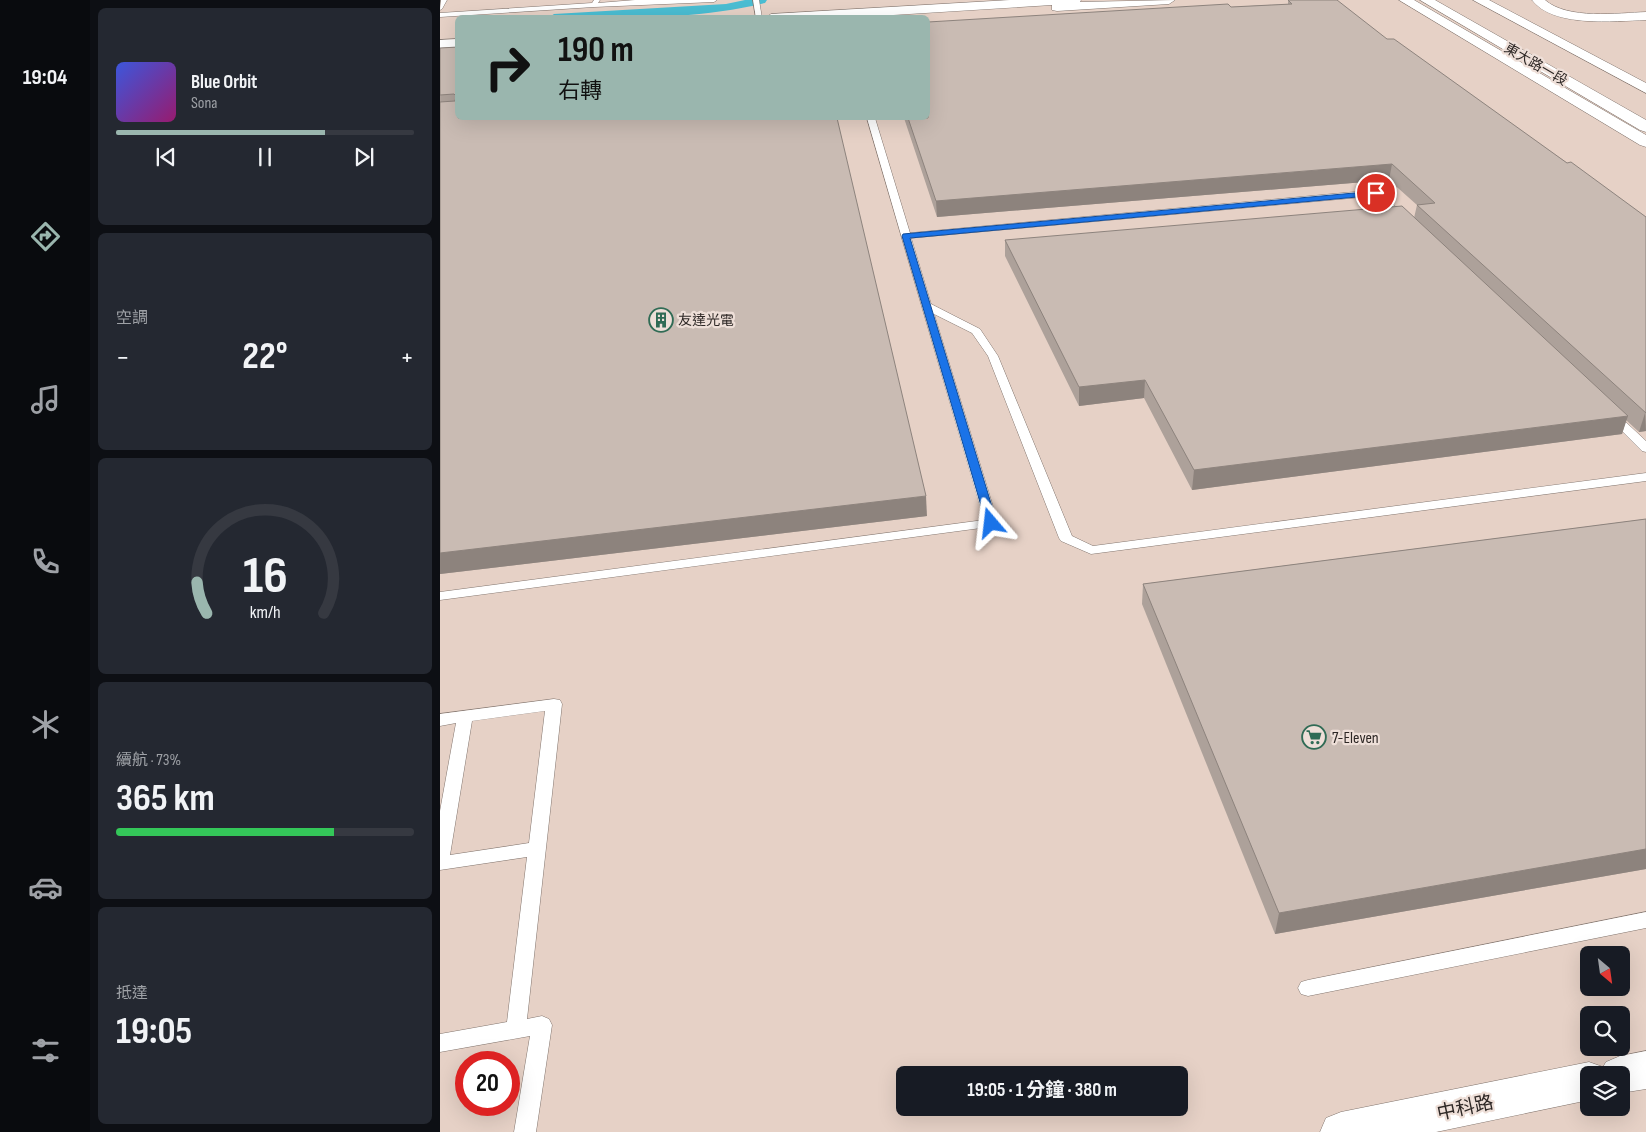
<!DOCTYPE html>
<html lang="zh-TW">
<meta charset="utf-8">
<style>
body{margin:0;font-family:"Sofia Sans Condensed","Noto Sans TC",sans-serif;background:#242831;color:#f1f3f6;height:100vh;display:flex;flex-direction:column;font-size:19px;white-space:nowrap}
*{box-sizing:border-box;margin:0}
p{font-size:16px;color:#9ea1a6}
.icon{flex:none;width:28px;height:28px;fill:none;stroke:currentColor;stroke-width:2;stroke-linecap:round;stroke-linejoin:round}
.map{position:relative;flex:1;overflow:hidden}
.side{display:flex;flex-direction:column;gap:8px;padding:8px;background:#0d0f14;width:350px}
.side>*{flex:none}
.banner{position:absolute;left:15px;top:15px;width:475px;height:105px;border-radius:8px;box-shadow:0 5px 20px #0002;background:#9ab6ae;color:#111;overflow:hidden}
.needle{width:32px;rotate:151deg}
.buttons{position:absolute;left:1140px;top:946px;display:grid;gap:10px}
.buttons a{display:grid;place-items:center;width:50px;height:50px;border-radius:8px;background:#171b24;box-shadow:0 5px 20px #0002;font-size:25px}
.speed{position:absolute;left:15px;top:1051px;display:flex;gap:10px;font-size:25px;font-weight:700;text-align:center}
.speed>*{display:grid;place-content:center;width:65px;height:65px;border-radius:50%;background:#171b24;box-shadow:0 5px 20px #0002;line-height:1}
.speed .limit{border:8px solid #d22;background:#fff;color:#111}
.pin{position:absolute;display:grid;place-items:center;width:42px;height:42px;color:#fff;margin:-21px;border:2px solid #fff;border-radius:50%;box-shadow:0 1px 5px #0007}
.me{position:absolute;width:55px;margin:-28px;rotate:343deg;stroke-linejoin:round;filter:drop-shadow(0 0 4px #0008)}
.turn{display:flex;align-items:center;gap:18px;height:105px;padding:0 20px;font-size:22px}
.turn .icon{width:65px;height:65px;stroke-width:2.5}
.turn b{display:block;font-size:35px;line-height:42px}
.big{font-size:38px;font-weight:700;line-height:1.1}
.side .tile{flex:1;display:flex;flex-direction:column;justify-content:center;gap:8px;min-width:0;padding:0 18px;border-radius:8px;background:#242831}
.side .dial{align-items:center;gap:0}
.dial svg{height:130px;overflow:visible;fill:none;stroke:#363941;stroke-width:7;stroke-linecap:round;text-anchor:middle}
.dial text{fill:#f1f3f6;stroke:none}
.song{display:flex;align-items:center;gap:15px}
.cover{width:60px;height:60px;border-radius:8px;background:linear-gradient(135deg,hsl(230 70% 55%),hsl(320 70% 35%))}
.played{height:5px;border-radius:2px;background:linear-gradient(90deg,#9ab6ae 70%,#363941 70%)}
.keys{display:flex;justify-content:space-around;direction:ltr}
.heat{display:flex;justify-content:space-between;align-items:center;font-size:28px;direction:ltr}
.charge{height:8px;border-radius:4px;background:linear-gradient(90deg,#34c759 73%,#363941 0)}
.trip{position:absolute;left:456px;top:1066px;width:292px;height:50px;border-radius:8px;background:#171b24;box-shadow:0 5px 20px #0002;font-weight:700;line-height:50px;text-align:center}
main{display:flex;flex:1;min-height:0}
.tab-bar{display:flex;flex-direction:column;width:90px;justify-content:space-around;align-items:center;background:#090b0e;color:#9ea1a6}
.tab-bar .icon{width:35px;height:35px}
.tab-bar .on{color:#9ab6ae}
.tab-bar b{font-size:22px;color:#f1f3f6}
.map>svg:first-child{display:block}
.built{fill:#e6d1c6;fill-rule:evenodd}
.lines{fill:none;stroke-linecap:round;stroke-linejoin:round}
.canal{fill:#4abdd2;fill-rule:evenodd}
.service-casing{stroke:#82756e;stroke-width:1}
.minor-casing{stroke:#82756e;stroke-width:1}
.tertiary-casing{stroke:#82756e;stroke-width:1}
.service{fill:#fff;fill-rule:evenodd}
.minor{fill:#fff;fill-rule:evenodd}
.tertiary{fill:#fff;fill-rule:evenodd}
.wall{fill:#ada19a}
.shaded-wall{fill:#8d837d}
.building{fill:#c9bbb3;stroke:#8d837d}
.route{fill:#1a73e8;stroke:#114b97}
.labels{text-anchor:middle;stroke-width:4.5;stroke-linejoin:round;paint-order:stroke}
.far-street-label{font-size:14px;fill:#2d2725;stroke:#eedfd8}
.far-poi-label{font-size:14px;fill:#2d2725;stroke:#eedfd8;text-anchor:start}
.poi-label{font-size:16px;fill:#2d2725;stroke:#eedfd8;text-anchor:start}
.near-street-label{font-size:19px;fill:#2d2725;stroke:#eedfd8}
</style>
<main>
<nav class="tab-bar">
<b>19:04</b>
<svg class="icon on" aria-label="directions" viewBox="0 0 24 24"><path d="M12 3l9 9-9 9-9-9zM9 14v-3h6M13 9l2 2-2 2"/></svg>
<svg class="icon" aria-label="music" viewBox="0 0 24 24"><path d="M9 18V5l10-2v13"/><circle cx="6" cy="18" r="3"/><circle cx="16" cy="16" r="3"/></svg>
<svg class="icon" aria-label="phone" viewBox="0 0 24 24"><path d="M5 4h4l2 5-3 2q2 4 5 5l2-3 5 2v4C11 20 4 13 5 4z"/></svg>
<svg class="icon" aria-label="climate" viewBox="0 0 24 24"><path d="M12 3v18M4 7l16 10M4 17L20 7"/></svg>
<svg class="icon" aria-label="car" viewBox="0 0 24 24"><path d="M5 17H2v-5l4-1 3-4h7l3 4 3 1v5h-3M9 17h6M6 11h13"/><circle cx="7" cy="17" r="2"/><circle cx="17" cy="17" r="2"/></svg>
<svg class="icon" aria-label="filters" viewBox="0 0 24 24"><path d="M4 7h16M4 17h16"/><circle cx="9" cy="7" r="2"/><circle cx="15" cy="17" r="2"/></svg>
</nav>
<section class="side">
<div class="tile">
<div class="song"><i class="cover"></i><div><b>Blue Orbit</b><p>Sona</p></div></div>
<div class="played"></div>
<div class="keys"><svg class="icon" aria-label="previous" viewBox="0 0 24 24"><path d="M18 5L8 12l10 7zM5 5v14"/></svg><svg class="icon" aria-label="pause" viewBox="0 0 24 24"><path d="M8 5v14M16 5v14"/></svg><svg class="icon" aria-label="next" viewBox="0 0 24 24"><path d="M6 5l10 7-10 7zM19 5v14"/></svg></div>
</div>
<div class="tile"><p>空調</p>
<div class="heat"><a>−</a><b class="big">22°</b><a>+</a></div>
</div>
<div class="tile dial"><svg viewBox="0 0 100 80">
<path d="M14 69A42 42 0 1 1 86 69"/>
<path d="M14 69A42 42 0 0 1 8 50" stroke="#9ab6ae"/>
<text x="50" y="56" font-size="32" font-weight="700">16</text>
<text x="50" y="72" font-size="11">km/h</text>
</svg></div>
<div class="tile"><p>續航 · 73%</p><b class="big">365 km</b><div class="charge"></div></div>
<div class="tile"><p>抵達</p><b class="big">19:05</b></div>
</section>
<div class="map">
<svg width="1206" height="1132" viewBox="0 0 1206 1132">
<rect width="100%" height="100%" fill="#eedfd8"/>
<path class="built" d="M0 0H1206V1132H0ZM18 18H488V118H18ZM1149 955H1181V988H1149ZM1149 1015H1181V1048H1149ZM26 1062H69V1105H26ZM465 1075H740V1108H465ZM1149 1075H1181V1108H1149Z"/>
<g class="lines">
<path class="canal" d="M305 0H327L325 3C255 20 180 18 108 18L114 14 286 4Z"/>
<g class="service-casing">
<g id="service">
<path d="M1 0H7L2 9 0 10Z"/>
<path d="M154 0H160L158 3 195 0H277L274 2 154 7 0 17V13L152 3Z"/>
<path d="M313 0H319L322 18H316Z"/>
<path d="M427 118H435L470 233 936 190 939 191 968 219 963 222 960 221 934 196 471 238 491 304 540 329 558 356 632 536 653 546 1206 473V481L651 554 621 541 619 538 548 356 532 333 494 314 558 523 556 526 0 600V592L544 520Z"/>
<path d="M1172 411 1176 413 1206 441V452L1202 451 1166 415 1168 413Z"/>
<path d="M114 699 120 700 122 704 87 1019 102 1016 109 1019 112 1025 96 1132H74L90 1036 0 1052V1034L67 1022 87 857 0 870V811L16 723 0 726V714ZM105 711 89 843 10 855 32 721Z"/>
<path d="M1206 912V928L868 996 861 994 858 988 861 982 868 980Z"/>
</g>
</g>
<g class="minor-casing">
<g id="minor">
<path d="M570 0H641L640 2 735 0 729 4 617 11 612 10V5L405 18H325L331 14Z"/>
<path d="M959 0H974L1206 135V147L1200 145Z"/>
<path d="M1033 0H1049L1206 83V93Z"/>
<path d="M1092 0H1105C1128 20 1178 13 1206 12V20C1174 21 1113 28 1092 0Z"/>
<path d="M18 39V47L0 48V40Z"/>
<path d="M1206 1051V1089L1181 1093V1075H1149V1100L996 1132H880L886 1118 901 1112 1149 1062 1163 1067 1166 1062 1180 1056Z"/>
</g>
</g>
<g class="tertiary-casing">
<path id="tertiary" d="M980 0H995L1206 120V132L1200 130Z"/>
</g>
<use href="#service" class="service"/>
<use href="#minor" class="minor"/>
<use href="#tertiary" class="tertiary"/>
</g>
<g class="wall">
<path d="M848 0 947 39 1206 217V431L1199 432 1186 420 1182 434 752 490 704 398 639 406 565 256V240L974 218 977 205 949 180 497 217 464 118H488L791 7 848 4Z"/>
<path d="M0 48 487 516 0 574Z"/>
<path d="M1206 519V869L835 934 702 604 703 584Z"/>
</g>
<g class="shaded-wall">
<path d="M952 164 949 180 497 217 496 201Z"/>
<path d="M705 380 704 398 639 406V387Z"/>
<path d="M1205 413 1206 431 1199 432Z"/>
<path d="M1188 416 1182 434 752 490 754 470Z"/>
<path d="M486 496 487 516 0 574V553Z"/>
<path d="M1206 849V869L835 934 839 913Z"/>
</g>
<g class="building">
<path d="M848 0H897L947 39H954L1127 163 1131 162 1206 217V413L977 205 995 203 952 164 496 201 468 118H488V22L788 4 791 7 852 4Z"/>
<path d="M18 47V118H397L486 496 0 553V102L15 101 16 96 14 94 0 95V48Z"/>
<path d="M962 206 1188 416 754 470 705 380 639 387 565 240Z"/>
<path d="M1206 519V849L839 913 703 584Z"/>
</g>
<path class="route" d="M936 191 940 193 939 195 470 238 557 523 551 527 547 526 462 236 463 234Z"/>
<defs>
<g id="building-ring" transform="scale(1.25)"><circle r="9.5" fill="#eedfd8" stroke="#306b55" stroke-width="1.5"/><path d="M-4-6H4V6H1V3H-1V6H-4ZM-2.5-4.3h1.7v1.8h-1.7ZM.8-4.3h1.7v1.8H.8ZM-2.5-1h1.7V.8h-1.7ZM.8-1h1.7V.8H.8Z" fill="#306b55"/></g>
<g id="supermarket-ring" transform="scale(1.25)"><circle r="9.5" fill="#eedfd8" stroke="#306b55" stroke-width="1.5"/><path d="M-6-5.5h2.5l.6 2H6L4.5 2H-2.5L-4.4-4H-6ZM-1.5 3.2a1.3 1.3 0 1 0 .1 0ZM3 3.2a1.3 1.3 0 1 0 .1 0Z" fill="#306b55"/></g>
</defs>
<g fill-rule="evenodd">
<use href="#building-ring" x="221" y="320"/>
<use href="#supermarket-ring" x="874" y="737"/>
</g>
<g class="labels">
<g class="far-street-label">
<text transform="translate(1096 64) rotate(30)" y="5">東大路一段</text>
</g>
<g class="far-poi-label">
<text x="238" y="325">友達光電</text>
</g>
<g class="poi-label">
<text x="892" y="743">7-Eleven</text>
</g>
<g class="near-street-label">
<text transform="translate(1025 1107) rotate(-12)" y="7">中科路</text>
</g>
</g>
</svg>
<div class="buttons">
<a><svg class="needle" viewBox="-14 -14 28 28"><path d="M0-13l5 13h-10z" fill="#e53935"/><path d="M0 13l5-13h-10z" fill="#9ea1a6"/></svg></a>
<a><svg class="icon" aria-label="search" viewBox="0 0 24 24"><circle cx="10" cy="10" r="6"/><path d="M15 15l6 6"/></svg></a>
<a><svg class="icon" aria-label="layers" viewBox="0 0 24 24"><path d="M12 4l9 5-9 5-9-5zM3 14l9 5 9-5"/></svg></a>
</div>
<div class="speed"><div class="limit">20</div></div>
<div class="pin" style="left:936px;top:193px;background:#d93025"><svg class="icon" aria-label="arrive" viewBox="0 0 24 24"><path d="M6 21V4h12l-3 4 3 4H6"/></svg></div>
<svg class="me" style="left:551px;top:523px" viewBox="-20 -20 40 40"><path d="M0-17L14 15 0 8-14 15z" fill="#1a73e8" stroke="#fff" stroke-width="4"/></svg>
<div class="trip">19:05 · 1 分鐘 · 380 m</div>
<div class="banner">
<div class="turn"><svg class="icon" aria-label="right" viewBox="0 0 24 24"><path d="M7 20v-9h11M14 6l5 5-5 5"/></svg><div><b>190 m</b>右轉</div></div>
</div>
</div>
</main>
